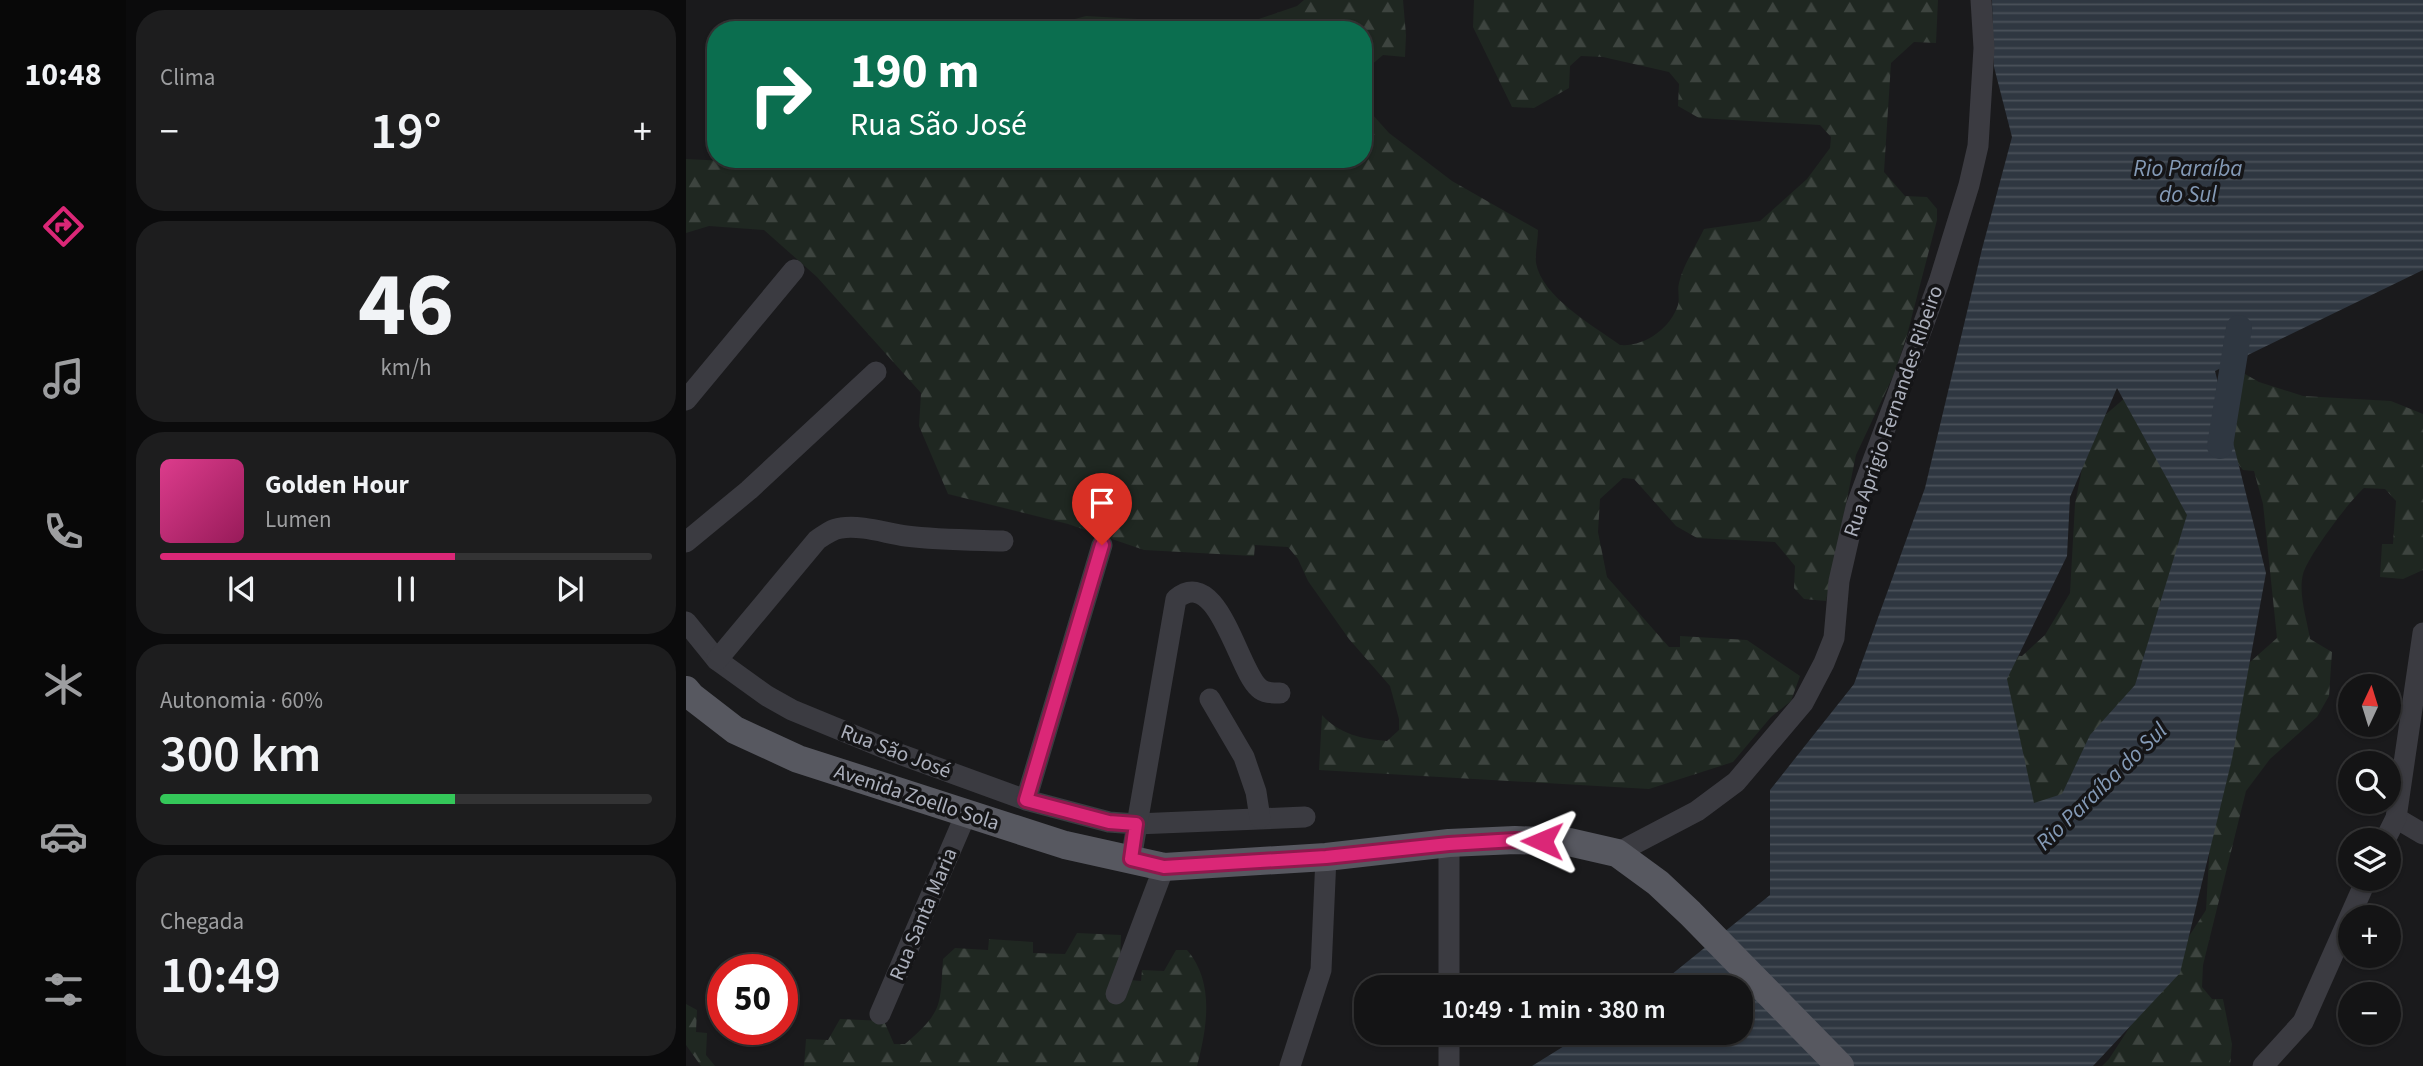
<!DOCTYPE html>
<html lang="pt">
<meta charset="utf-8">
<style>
body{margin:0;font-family:"Source Sans 3",sans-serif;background:#1d1d1e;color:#f1f3f6;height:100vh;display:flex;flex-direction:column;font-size:26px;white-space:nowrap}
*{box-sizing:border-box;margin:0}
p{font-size:23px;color:#9d9ea0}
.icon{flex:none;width:38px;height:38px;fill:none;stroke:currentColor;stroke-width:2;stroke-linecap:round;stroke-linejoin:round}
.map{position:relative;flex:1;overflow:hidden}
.details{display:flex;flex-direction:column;gap:10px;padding:10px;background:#0b0b0c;width:560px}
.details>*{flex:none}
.banner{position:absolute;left:21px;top:21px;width:665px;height:147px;border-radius:28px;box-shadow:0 2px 5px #0004,0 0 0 2px #333334;background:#0b6e4f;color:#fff;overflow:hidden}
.needle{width:46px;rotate:4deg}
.tools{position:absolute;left:1652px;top:674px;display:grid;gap:14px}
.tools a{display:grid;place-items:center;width:63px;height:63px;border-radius:50%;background:#141415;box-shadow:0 2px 5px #0004,0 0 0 2px #333334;font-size:35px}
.speed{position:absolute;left:21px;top:954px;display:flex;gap:14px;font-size:35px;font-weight:700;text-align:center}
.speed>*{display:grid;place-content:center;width:91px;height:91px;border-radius:50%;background:#141415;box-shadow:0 2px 5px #0004,0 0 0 2px #333334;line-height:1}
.speed .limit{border:10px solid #d22;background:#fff;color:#111}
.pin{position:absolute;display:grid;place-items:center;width:60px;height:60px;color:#fff;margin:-72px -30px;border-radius:50% 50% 50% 0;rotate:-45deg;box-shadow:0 0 7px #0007}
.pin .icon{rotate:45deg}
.me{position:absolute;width:77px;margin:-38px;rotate:271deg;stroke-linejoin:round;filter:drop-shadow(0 0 5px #0008)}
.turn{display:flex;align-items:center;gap:24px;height:147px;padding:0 28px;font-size:32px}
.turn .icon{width:91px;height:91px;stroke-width:2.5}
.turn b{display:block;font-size:49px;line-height:60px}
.big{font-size:52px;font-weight:600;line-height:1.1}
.details .tile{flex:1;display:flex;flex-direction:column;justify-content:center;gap:10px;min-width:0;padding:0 24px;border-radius:28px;background:#1d1d1e}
.details .dial{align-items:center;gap:0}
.dial b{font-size:91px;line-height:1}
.song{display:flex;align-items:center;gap:21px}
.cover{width:84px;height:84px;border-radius:10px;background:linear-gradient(135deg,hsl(330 70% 55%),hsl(330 70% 35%))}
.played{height:7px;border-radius:4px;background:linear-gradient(90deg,#db2777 60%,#333334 60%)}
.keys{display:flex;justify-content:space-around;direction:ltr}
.heat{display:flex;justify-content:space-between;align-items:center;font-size:38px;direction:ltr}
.charge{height:10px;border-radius:5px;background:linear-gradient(90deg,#34c759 60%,#333334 0)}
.trip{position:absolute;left:668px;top:975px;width:399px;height:70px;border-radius:28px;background:#141415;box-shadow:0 2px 5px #0004,0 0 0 2px #333334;font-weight:600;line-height:70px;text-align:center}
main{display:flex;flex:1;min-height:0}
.tabs{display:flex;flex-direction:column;width:126px;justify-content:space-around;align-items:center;background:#080808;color:#9d9ea0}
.tabs .icon{width:49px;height:49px}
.tabs .on{color:#db2777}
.tabs b{font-size:32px;color:#f1f3f6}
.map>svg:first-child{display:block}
.forest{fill:url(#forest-firs)}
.water{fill:url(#water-rules);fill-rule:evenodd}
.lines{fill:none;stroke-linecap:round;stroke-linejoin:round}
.river{stroke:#2f3741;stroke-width:26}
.minor{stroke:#3b3b41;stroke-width:21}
.major{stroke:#575860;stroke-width:28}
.route-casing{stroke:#8e194d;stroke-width:18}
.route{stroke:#db2777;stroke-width:12}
.labels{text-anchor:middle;stroke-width:7;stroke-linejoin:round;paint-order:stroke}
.street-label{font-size:21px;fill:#acb0bc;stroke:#151517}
.water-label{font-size:23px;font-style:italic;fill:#849ab6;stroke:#151517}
</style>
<main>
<nav class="tabs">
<b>10:48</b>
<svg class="icon on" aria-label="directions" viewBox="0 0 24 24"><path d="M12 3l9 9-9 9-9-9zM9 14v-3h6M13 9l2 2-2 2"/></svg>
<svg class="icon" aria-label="music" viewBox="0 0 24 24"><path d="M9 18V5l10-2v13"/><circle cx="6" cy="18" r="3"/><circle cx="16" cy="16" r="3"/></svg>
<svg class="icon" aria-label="phone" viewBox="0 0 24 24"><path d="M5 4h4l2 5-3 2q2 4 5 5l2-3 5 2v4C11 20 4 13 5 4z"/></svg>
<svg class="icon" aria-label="climate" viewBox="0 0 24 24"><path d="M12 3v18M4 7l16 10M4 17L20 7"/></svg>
<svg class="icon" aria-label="car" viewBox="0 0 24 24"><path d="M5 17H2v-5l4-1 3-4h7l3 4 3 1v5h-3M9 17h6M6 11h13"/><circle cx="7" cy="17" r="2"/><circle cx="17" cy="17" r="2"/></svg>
<svg class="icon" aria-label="filters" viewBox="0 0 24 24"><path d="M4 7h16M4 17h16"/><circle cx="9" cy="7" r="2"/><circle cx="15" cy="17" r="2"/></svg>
</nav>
<section class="details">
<div class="tile"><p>Clima</p>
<div class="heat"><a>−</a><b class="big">19°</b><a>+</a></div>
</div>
<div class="tile dial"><b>46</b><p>km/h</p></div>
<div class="tile">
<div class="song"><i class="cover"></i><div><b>Golden Hour</b><p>Lumen</p></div></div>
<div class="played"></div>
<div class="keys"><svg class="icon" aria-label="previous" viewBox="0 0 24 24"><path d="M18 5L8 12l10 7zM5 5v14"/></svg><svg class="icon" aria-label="pause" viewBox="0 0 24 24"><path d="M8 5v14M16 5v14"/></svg><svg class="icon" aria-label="next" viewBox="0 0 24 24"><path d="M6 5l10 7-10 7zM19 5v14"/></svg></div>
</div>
<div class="tile"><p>Autonomia · 60%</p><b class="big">300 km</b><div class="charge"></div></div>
<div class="tile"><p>Chegada</p><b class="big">10:49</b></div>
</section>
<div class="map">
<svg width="1737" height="1066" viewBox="0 0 1737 1066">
<defs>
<pattern id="forest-firs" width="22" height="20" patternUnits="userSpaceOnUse" patternTransform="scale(1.75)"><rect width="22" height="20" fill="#1f2721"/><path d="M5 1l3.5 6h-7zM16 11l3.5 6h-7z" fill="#3d443f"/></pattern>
<pattern id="water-rules" width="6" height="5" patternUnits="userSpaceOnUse" patternTransform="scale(1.75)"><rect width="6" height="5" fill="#2f3741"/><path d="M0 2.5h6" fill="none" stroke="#4a515a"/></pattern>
</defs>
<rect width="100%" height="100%" fill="#1a1a1c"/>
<g class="forest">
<path d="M618 0H717L720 35 719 57 697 55 677 72V30H359L367 25 400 16 555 25 611 6Z"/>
<path d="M788 0H1252L1250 43 1228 42 1205 63 1198 172 1219 196 1241 197 1251 209V220L1221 335 1209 372 1170 455 1140 601 1118 599 1108 588 1109 566 1089 542 1011 538 990 526 948 479 937 478 914 499 912 532 921 577 983 647H994V636L1061 640 1114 676 1105 701 1085 717 1047 762 963 789 633 770 636 715C653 734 676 739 701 741L713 730V719L704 686 663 639 622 581 612 559 602 547 569 545 568 556 458 550 382 524 262 494 233 426 235 393 131 277 78 230 23 226 0 233V159L60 162 63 159H677V104L703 133 766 181 852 230C852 240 849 253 850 263 856 297 908 326 934 345 958 347 984 329 992 305 994 298 991 290 993 283 997 265 1010 246 1018 229L1074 221 1121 179 1144 148 1145 137 1134 125 1013 118 992 106 993 84 983 72 917 57 895 56 884 66 883 88 848 108 826 107 787 27Z"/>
<path d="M1541 369 1552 370 1573 382 1617 396 1705 401 1737 414V570L1717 579 1694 577 1696 544H1707L1710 501 1699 489 1678 488C1664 500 1622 556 1617 574 1612 594 1621 619 1624 639L1646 652 1643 696 1631 717 1584 759 1560 791 1517 965 1516 987 1526 999H1537L1546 1044 1544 1066H1416L1423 1059 1520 910 1527 789 1545 679 1591 638 1577 504 1568 471 1557 470C1532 441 1539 404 1541 369Z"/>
<path d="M1440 397 1491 455 1516 600 1358 845 1303 665 1314 655 1336 656 1359 635 1384 593 1389 504 1404 428Z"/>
<path d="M391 933 435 935 434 969 444 980 455 981 456 970 478 971 490 950H501C529 982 521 1028 511 1066H118L120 1039 142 1040 154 1019 198 1021 208 1044H219C257 1011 254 1007 257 959L269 948 302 950 303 939 347 942V953L379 954Z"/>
<path d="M0 1004 11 1010 10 1032 21 1033 20 1055 29 1066H15L0 1045Z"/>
</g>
<path class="water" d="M1306 0H1737V270L1529 371 1580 573 1546 759 1494 973 1407 1066H846L899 1033 1055 1032V987H970L1084 895V790L1168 684 1239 488 1296 249 1326 137 1308 67ZM1431 388 1501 515 1449 685 1404 735 1376 794 1348 803 1321 679 1381 556 1384 497Z"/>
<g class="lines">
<path class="river" d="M1534 446 1553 328"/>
<g class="minor">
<path d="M0 400 108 270"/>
<path d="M0 542 63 490 190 372"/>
<path d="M0 622 31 660 81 696 106 710 208 752 340 800 423 822 450 824 619 817"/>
<path d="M31 660 131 540C138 535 146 529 155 528 176 525 199 533 220 536 252 540 285 540 317 541"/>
<path d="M524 699 558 757 570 792 574 818"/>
<path d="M340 800 416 545"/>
<path d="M1710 818 1737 834"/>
<path d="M1699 840 1710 818 1737 633"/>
<path d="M763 843V987"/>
<path d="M931 853 1011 811 1050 782 1117 703 1138 663 1148 638 1153 581 1170 507 1253 282 1283 185 1292 146 1298 48 1295 0"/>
<path d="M445 859 490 599C532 564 552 671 573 688 578 693 586 693 594 693"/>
<path d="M430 994 478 867"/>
<path d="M194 1014 280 814"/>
<path d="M763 1032V1066"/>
<path d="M604 1066 635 970 640 857"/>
<path d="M1577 1066 1617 1022 1681 878"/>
</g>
<path class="major" d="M0 690 5 696 49 730 112 759 379 845 478 867 640 857 763 843 829 840 883 842 931 853 972 883 1004 913 1154 1066"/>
</g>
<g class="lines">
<g class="route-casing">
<path id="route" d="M416 545 340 800 423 822 450 824 445 859 478 867 640 857 763 844 829 840 856 841"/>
</g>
<use href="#route" class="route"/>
</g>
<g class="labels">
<g class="street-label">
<text transform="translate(1207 411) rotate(-71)" y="7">Rua Aprigio Fernandes Ribeiro</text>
<text transform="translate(210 751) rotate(21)" y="7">Rua São José</text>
<text transform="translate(231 797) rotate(18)" y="7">Avenida Zoello Sola</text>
<text transform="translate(237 914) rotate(-67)" y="7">Rua Santa Maria</text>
</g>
<g class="water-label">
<text x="1502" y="176">Rio Paraíba<tspan x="1502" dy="26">do Sul</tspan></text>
<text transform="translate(1415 786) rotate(-44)" y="8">Rio Paraíba do Sul</text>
</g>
</g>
</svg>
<div class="tools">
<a><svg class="needle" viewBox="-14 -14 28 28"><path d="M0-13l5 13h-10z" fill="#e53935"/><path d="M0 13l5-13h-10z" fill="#9d9ea0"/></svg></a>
<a><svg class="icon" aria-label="search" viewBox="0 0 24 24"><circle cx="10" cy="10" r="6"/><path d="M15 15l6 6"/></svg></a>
<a><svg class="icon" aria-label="layers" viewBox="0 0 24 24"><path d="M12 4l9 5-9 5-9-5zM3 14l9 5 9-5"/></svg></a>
<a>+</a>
<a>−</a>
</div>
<div class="speed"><div class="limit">50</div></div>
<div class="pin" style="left:416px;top:545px;background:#d93025"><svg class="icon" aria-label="arrive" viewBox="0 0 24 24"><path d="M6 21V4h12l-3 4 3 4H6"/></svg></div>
<svg class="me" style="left:856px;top:841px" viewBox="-20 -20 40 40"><path d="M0-17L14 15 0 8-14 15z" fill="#db2777" stroke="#fff" stroke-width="4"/></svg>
<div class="trip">10:49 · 1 min · 380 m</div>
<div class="banner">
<div class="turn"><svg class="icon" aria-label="right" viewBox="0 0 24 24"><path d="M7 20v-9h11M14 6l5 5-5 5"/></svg><div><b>190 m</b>Rua São José</div></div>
</div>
</div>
</main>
